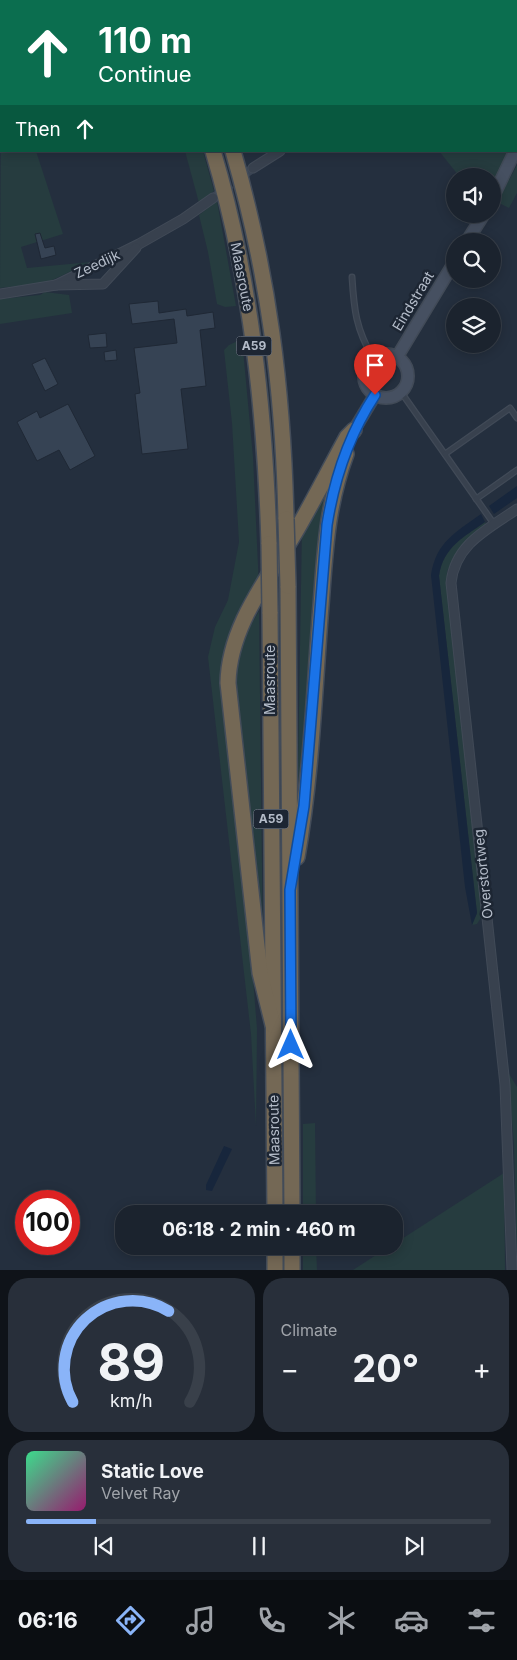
<!DOCTYPE html>
<meta charset="utf-8">
<style>
body{margin:0;font-family:Inter,sans-serif;background:#282f3a;color:#f1f3f6;height:100vh;display:flex;flex-direction:column;font-size:19px;white-space:nowrap}
*{box-sizing:border-box;margin:0}
p{font-size:16px;color:#a0a4aa}
.icon{flex:none;width:28px;height:28px;fill:none;stroke:currentColor;stroke-width:2;stroke-linecap:round;stroke-linejoin:round}
.map{position:relative;height:1270px;overflow:hidden}
.drawer{display:flex;flex-direction:column;gap:8px;padding:8px;background:#0f1319;flex:1}
.drawer>*{flex:none}
.guide{position:absolute;left:0px;top:0px;width:518px;height:152px;box-shadow:0 2px 12px #0003,0 0 0 1px #39404a;background:#0b6e4f;color:#fff;overflow:hidden}
.fabs{position:absolute;left:446px;top:168px;display:grid;gap:10px}
.fabs a{display:grid;place-items:center;width:55px;height:55px;border-radius:50%;background:#1b232e;box-shadow:0 2px 12px #0003,0 0 0 1px #39404a;font-size:25px}
.speed{position:absolute;left:15px;top:1190px;display:flex;gap:10px;font-size:25px;font-weight:700;text-align:center}
.speed>*{display:grid;place-content:center;width:65px;height:65px;border-radius:50%;background:#1b232e;box-shadow:0 2px 12px #0003,0 0 0 1px #39404a;line-height:1}
.speed .limit{border:8px solid #d22;background:#fff;color:#111}
.pin{position:absolute;display:grid;place-items:center;width:42px;height:42px;color:#fff;margin:-51px -21px;border-radius:50% 50% 50% 0;rotate:-45deg;box-shadow:0 0 5px #0007}
.pin .icon{rotate:45deg}
.me{position:absolute;width:55px;margin:-28px;rotate:0deg;stroke-linejoin:round;filter:drop-shadow(0 0 4px #0008)}
.turn{display:flex;align-items:center;gap:18px;height:105px;padding:0 15px;font-size:22px}
.turn .icon{width:65px;height:65px;stroke-width:2.5}
.turn b{display:block;font-size:35px;line-height:42px}
.then{display:flex;align-items:center;height:48px;padding:0 15px;background:#0003;gap:10px;font-size:19px}
.big{font-size:38px;font-weight:700;line-height:1.1}
.drawer .widget{flex:1;display:flex;flex-direction:column;justify-content:center;gap:8px;min-width:0;padding:0 18px;border-radius:20px;background:#282f3a}
.drawer .dial{align-items:center;gap:0}
.dial svg{height:130px;overflow:visible;fill:none;stroke:#39404a;stroke-width:7;stroke-linecap:round;text-anchor:middle}
.dial text{fill:#f1f3f6;stroke:none}
.song{display:flex;align-items:center;gap:15px}
.cover{width:60px;height:60px;border-radius:8px;background:linear-gradient(135deg,hsl(150 70% 55%),hsl(320 70% 35%))}
.played{height:5px;border-radius:2px;background:linear-gradient(90deg,#8ab4f8 15%,#39404a 15%)}
.keys{display:flex;justify-content:space-around;direction:ltr}
.heat{display:flex;justify-content:space-between;align-items:center;font-size:28px;direction:ltr}
.drawer .tiles{flex:1;display:grid;gap:8px;grid-template-columns:1fr 1fr}
.widget:last-child{grid-column:span 2}
.trip{position:absolute;left:115px;top:1205px;width:288px;height:50px;border-radius:20px;background:#1b232e;box-shadow:0 2px 12px #0003,0 0 0 1px #39404a;font-weight:700;line-height:50px;text-align:center}
.menu{display:flex;height:80px;justify-content:space-around;align-items:center;background:#0b0e12;color:#a0a4aa}
.menu .icon{width:35px;height:35px}
.menu .current{color:#8ab4f8}
.menu b{font-size:22px;color:#f1f3f6}
.map>svg:first-child{display:block}
.green{fill:#263c3f}
.water{fill:#17263c}
.building{fill:#364354;stroke:#1f2835}
.lines{fill:none;stroke-linecap:round;stroke-linejoin:round}
.street-tunnel{stroke:#3a4453;stroke-width:9;stroke-dasharray:9 4.5;stroke-linecap:butt}
.lane-casing{stroke:#414a57;stroke-width:7}
.street-casing{stroke:#414a57;stroke-width:11}
.secondary-casing{stroke:#414a57;stroke-width:14}
.highway-casing{stroke:#434c59;stroke-width:18}
.lane{stroke:#38414e;stroke-width:4.5}
.street{stroke:#38414e;stroke-width:9}
.secondary{stroke:#465061;stroke-width:11}
.highway{stroke:#746855;stroke-width:15}
.highway-bridge-casing{stroke:#434c59;stroke-width:18;stroke-linecap:butt}
.highway-bridge{stroke:#746855;stroke-width:15}
.route-casing{stroke:#114b97;stroke-width:12}
.route{stroke:#1a73e8;stroke-width:9}
.labels{text-anchor:middle;stroke-width:5;stroke-linejoin:round;paint-order:stroke}
.shield{fill:#1d2633;stroke:#878f9c;stroke-width:1}
.shield-label{font-size:12px;font-weight:bold;fill:#b4bcc9}
.street-label{font-size:14px;fill:#b4bcc9;stroke:#1d2633}
</style>
<div class="map">
<svg width="517" height="1270" viewBox="0 0 517 1270">
<rect width="100%" height="100%" fill="#242f3e"/>
<g class="green">
<path d="M1 96V151H36L63 234 21 247 27 268 91 262 46 283 0 288Z"/>
<path d="M185 151H203L214 191 199 203Z"/>
<path d="M439 151H509L493 188 492 176H459Z"/>
<path d="M517 165V193L509 208 497 202Z"/>
<path d="M217 201 236 306 225 307 217 304 208 252 199 215Z"/>
<path d="M45 292 69 295 72 313 0 324V299L40 295Z"/>
<path d="M242 339 253 457 259 587 227 647 257 1029 256 1126 251 1034 208 657 215 627 228 600 239 542 232 423 224 350 229 345Z"/>
<path d="M342 453 299 827 298 769 302 526Z"/>
<path d="M485 522 487 527C468 540 456 551 447 572L482 916 477 924 472 925 477 913 439 576C443 547 464 537 485 522Z"/>
<path d="M259 611 263 950 238 735 234 670 243 638Z"/>
<path d="M508 1072 517 1087V1270L514 1144Z"/>
<path d="M315 1123 316 1214H303V1124Z"/>
<path d="M504 1173 505 1270H353L390 1246H394V1244Z"/>
<path d="M303 1246H316L317 1270H303Z"/>
</g>
<g class="water">
<path d="M517 486V498L494 514 489 506Z"/>
<path d="M481 514 485 522C464 537 443 547 439 576L477 913 472 925 465 887 431 575C436 542 456 532 481 514Z"/>
<path d="M224 1146 232 1149 212 1191 206 1190V1185Z"/>
</g>
<g class="building">
<path d="M40 233 45 248 54 246 56 255 41 259 35 234Z"/>
<path d="M158 301 159 313 186 309 187 316 213 312 215 328 200 330 206 386 181 389 188 449 142 454 135 394 140 393 134 348 177 343 174 319 132 324 129 304Z"/>
<path d="M106 333 107 347 90 348 88 335Z"/>
<path d="M116 350 117 360 105 361 104 352Z"/>
<path d="M45 358 58 384 45 391 32 364Z"/>
<path d="M68 404 95 456 70 470 59 450 37 461 17 422 37 411 40 418Z"/>
</g>
<g class="lines">
<path class="street-tunnel" d="M213 198 253 168"/>
<g class="lane-casing">
<g id="lane">
<path d="M352 277C354 310 356 329 373 358"/>
<path d="M401 392 494 524"/>
<path d="M445 454 510 408 517 418"/>
<path d="M476 499 517 470"/>
</g>
</g>
<g class="street-casing">
<g id="street">
<path d="M274 0 275 1"/>
<path d="M448 1 449 0"/>
<path d="M512 1 517 0"/>
<path d="M253 168 280 151"/>
<path d="M56 285 139 244 183 219 213 198"/>
<path d="M0 294 56 285 103 284 136 248"/>
<path d="M512 1270 505 1085 451 583C455 544 488 529 517 509"/>
</g>
</g>
<g class="secondary-casing">
<g id="secondary">
<path d="M506 0V1"/>
<path d="M516 41 517 45"/>
<path d="M492 199 515 151"/>
<path d="M467 241 484 214"/>
<circle cx="386" cy="376" r="22"/>
<path d="M397 357 455 261"/>
<path d="M354 430 375 395"/>
</g>
</g>
<g class="highway-casing">
<g id="highway">
<path d="M162 0V1"/>
<path d="M181 0 182 1"/>
<path d="M213 151C251 279 265 411 269 544"/>
<path d="M233 151C269 276 283 389 286 519"/>
<path d="M288 586 292 1214"/>
<path d="M270 612 275 1214"/>
<path d="M297 857C311 778 314 698 320 618 325 558 325 511 346 454"/>
<path d="M273 1025 260 973 228 683C229 626 268 579 296 531 314 500 330 468 347 437L354 430"/>
<path d="M275 1246V1270"/>
<path d="M292 1246V1270"/>
</g>
</g>
<use href="#lane" class="lane"/>
<use href="#street" class="street"/>
<use href="#secondary" class="secondary"/>
<use href="#highway" class="highway"/>
<g class="highway-bridge-casing">
<g id="highway-bridge">
<path d="M286 519 288 586"/>
<path d="M269 544 270 612"/>
</g>
</g>
<use href="#highway-bridge" class="highway-bridge"/>
</g>
<g class="lines">
<g class="route-casing">
<path id="route" d="M291 1045 290 890 304 806 327 525C334 480 350 433 375 395"/>
</g>
<use href="#route" class="route"/>
</g>
<g class="labels">
<g class="shield">
<rect x="236.5" y="336.5" width="35" height="19" rx="4"/>
<rect x="253.5" y="809.5" width="35" height="19" rx="4"/>
</g>
<g class="shield-label">
<text x="254" y="350">A59</text>
<text x="271" y="823">A59</text>
</g>
<g class="street-label">
<text transform="translate(97 264) rotate(-25)" y="5">Zeedijk</text>
<text transform="translate(242 277) rotate(79)" y="5">Maasroute</text>
<text transform="translate(413 301) rotate(-59)" y="5">Eindstraat</text>
<text transform="translate(270 680) rotate(-90)" y="5">Maasroute</text>
<text transform="translate(483 874) rotate(-96)" y="5">Overstortweg</text>
<text transform="translate(274 1130) rotate(-91)" y="5">Maasroute</text>
</g>
</g>
</svg>
<div class="fabs">
<a><svg class="icon" aria-label="sound" viewBox="0 0 24 24"><path d="M4 9h4l5-4v14l-5-4H4zM17 9q2 3 0 6"/></svg></a>
<a><svg class="icon" aria-label="search" viewBox="0 0 24 24"><circle cx="10" cy="10" r="6"/><path d="M15 15l6 6"/></svg></a>
<a><svg class="icon" aria-label="layers" viewBox="0 0 24 24"><path d="M12 4l9 5-9 5-9-5zM3 14l9 5 9-5"/></svg></a>
</div>
<div class="speed"><div class="limit">100</div></div>
<div class="pin" style="left:375px;top:395px;background:#d93025"><svg class="icon" aria-label="arrive" viewBox="0 0 24 24"><path d="M6 21V4h12l-3 4 3 4H6"/></svg></div>
<svg class="me" style="left:291px;top:1045px" viewBox="-20 -20 40 40"><path d="M0-17L14 15 0 8-14 15z" fill="#1a73e8" stroke="#fff" stroke-width="4"/></svg>
<div class="trip">06:18 · 2 min · 460 m</div>
<div class="guide">
<div class="turn"><svg class="icon" aria-label="ahead" viewBox="0 0 24 24"><path d="M12 20V5M6 11l6-6 6 6"/></svg><div><b>110 m</b>Continue</div></div>
<div class="then">Then<svg class="icon" aria-label="ahead" viewBox="0 0 24 24"><path d="M12 20V5M6 11l6-6 6 6"/></svg></div>
</div>
</div>
<section class="drawer">
<div class="tiles">
<div class="widget dial"><svg viewBox="0 0 100 80">
<path d="M14 69A42 42 0 1 1 86 69"/>
<path d="M14 69A42 42 0 0 1 73 13" stroke="#8ab4f8"/>
<text x="50" y="56" font-size="32" font-weight="700">89</text>
<text x="50" y="72" font-size="11">km/h</text>
</svg></div>
<div class="widget"><p>Climate</p>
<div class="heat"><a>−</a><b class="big">20°</b><a>+</a></div>
</div>
<div class="widget">
<div class="song"><i class="cover"></i><div><b>Static Love</b><p>Velvet Ray</p></div></div>
<div class="played"></div>
<div class="keys"><svg class="icon" aria-label="previous" viewBox="0 0 24 24"><path d="M18 5L8 12l10 7zM5 5v14"/></svg><svg class="icon" aria-label="pause" viewBox="0 0 24 24"><path d="M8 5v14M16 5v14"/></svg><svg class="icon" aria-label="next" viewBox="0 0 24 24"><path d="M6 5l10 7-10 7zM19 5v14"/></svg></div>
</div>
</div>
</section>
<nav class="menu">
<b>06:16</b>
<svg class="icon current" aria-label="directions" viewBox="0 0 24 24"><path d="M12 3l9 9-9 9-9-9zM9 14v-3h6M13 9l2 2-2 2"/></svg>
<svg class="icon" aria-label="music" viewBox="0 0 24 24"><path d="M9 18V5l10-2v13"/><circle cx="6" cy="18" r="3"/><circle cx="16" cy="16" r="3"/></svg>
<svg class="icon" aria-label="phone" viewBox="0 0 24 24"><path d="M5 4h4l2 5-3 2q2 4 5 5l2-3 5 2v4C11 20 4 13 5 4z"/></svg>
<svg class="icon" aria-label="climate" viewBox="0 0 24 24"><path d="M12 3v18M4 7l16 10M4 17L20 7"/></svg>
<svg class="icon" aria-label="car" viewBox="0 0 24 24"><path d="M5 17H2v-5l4-1 3-4h7l3 4 3 1v5h-3M9 17h6M6 11h13"/><circle cx="7" cy="17" r="2"/><circle cx="17" cy="17" r="2"/></svg>
<svg class="icon" aria-label="filters" viewBox="0 0 24 24"><path d="M4 7h16M4 17h16"/><circle cx="9" cy="7" r="2"/><circle cx="15" cy="17" r="2"/></svg>
</nav>
